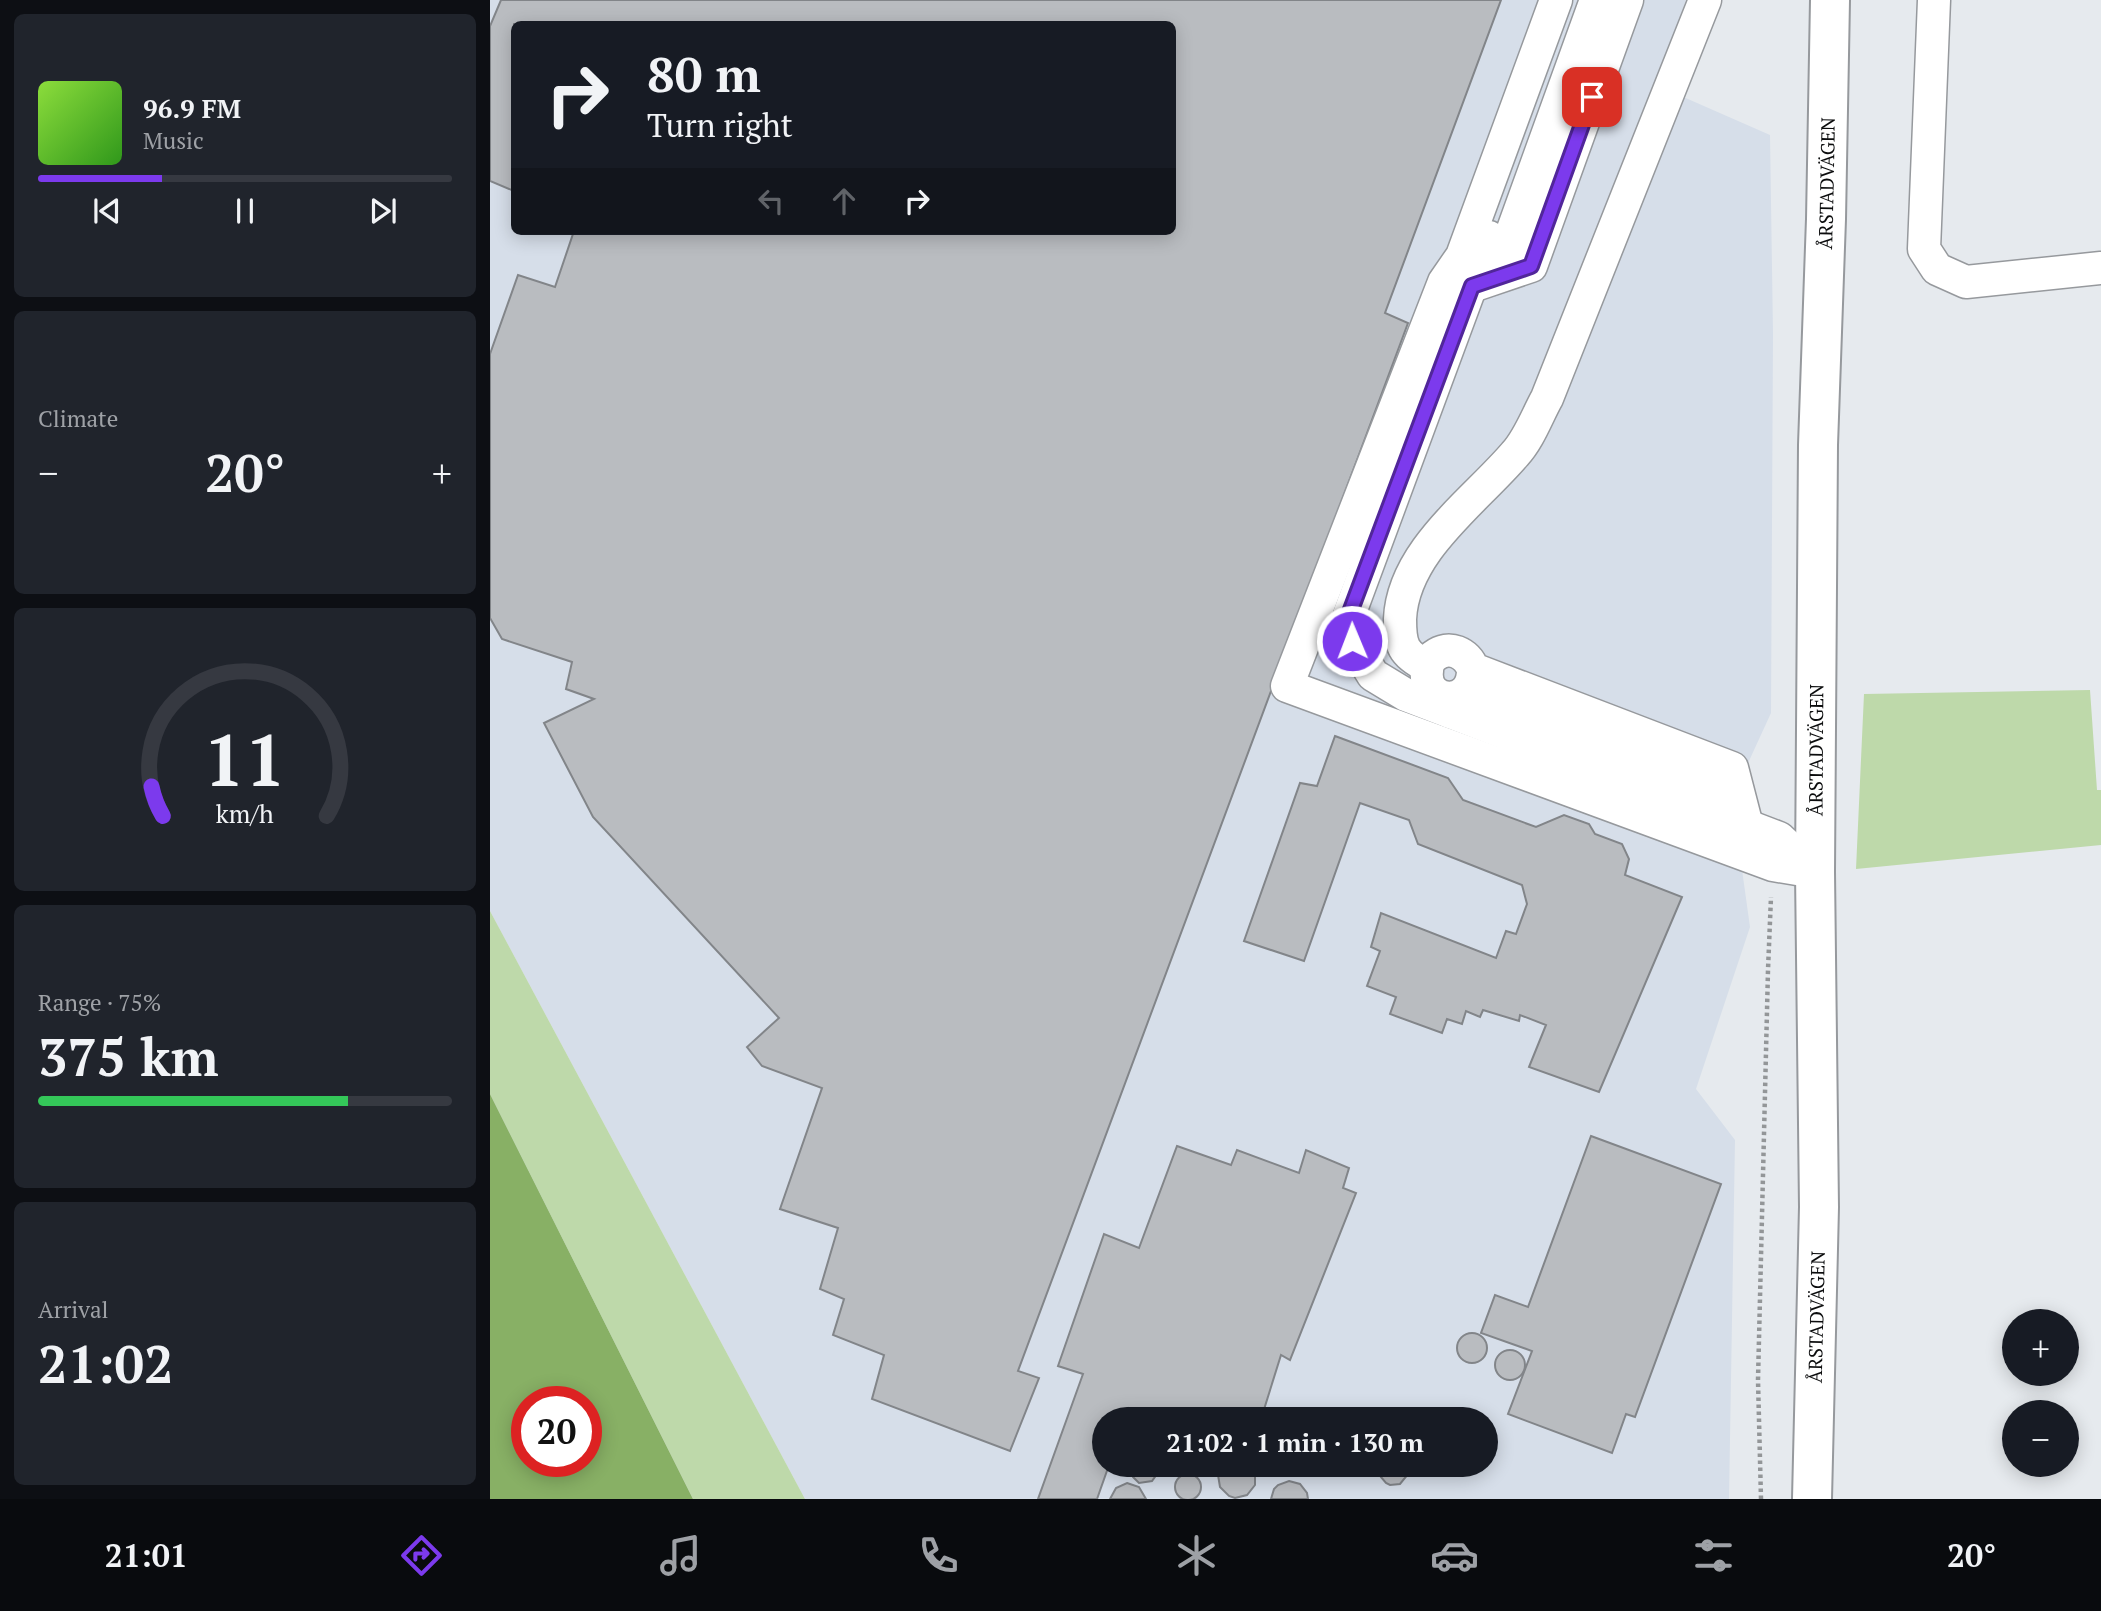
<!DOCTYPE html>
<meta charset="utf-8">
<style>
body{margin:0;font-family:"PT Serif",serif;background:#20242c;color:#f1f3f6;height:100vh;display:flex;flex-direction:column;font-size:26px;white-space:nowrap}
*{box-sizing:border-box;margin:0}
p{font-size:23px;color:#9ea1a6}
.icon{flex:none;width:38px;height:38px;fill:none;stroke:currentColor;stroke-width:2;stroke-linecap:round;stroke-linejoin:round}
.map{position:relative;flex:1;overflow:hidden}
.drawer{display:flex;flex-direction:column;gap:14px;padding:14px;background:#0d0f14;width:490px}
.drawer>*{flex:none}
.guide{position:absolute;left:21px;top:21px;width:665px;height:214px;border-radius:10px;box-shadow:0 4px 18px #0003;background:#171b24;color:#f1f3f6;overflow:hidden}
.fabs{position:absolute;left:1512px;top:1309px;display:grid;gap:14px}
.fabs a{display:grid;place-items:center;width:77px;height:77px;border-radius:50%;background:#171b24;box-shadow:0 4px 18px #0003;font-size:35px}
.speed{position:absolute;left:21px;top:1386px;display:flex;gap:14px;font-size:35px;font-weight:700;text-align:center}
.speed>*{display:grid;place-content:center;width:91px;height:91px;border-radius:50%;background:#171b24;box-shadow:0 4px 18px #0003;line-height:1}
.speed .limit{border:10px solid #d22;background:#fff;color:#111}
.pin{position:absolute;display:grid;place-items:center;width:60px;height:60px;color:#fff;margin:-30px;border-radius:14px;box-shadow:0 4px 10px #0006}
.me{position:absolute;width:77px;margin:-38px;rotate:359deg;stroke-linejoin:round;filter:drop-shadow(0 0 5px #0008)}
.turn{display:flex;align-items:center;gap:24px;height:147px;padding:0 21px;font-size:32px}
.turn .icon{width:91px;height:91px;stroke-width:2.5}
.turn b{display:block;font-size:49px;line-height:60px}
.lanes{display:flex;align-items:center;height:66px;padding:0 21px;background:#0003;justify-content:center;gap:35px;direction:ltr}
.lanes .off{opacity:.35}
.big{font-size:52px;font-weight:700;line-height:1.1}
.drawer .card{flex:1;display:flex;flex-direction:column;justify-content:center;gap:10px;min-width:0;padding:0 24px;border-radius:10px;background:#20242c}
.drawer .dial{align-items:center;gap:0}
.dial svg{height:182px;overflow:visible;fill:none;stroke:#363941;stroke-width:7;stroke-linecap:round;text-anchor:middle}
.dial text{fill:#f1f3f6;stroke:none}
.song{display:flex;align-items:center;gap:21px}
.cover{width:84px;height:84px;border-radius:10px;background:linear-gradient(135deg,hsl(90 70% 55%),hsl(110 70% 35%))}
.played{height:7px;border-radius:4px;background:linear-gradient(90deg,#7c3aed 30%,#363941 30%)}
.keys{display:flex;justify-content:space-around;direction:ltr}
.heat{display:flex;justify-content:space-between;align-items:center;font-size:38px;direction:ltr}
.charge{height:10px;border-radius:5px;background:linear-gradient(90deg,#34c759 75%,#363941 0)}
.trip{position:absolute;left:602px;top:1407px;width:406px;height:70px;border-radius:35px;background:#171b24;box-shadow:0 4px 18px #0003;font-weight:700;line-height:70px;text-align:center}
.tab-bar{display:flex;height:112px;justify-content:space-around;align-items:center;background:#090b0e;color:#9ea1a6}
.tab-bar .icon{width:49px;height:49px}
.tab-bar .active{color:#7c3aed}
.tab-bar b{font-size:32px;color:#f1f3f6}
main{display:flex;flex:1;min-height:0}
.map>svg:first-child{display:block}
.built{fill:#d6dee9;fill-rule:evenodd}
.green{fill:#bed9aa}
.water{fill:#88b065;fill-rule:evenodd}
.building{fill:#b9bcc0;stroke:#828589;stroke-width:2}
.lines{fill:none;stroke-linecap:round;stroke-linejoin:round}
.minor-casing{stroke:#96999d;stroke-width:35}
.major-casing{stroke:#96999d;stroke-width:42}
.path{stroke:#939698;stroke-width:4.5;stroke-dasharray:3.5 3.5;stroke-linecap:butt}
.minor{stroke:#fff;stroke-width:32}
.major{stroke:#fff;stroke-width:38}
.route-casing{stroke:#51269a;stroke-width:18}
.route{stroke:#7c3aed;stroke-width:12}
.labels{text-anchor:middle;stroke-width:7;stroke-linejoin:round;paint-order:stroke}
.street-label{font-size:19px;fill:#0b0c0d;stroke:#e6eaee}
</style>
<main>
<section class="drawer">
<div class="card">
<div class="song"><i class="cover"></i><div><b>96.9 FM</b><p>Music</p></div></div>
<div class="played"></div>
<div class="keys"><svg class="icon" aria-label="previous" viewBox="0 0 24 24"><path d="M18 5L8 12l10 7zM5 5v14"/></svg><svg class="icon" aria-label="pause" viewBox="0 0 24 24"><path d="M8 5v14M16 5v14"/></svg><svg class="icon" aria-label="next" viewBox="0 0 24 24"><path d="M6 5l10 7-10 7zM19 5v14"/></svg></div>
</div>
<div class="card"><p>Climate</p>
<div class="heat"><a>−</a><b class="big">20°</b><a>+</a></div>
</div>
<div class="card dial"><svg viewBox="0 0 100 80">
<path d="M14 69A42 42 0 1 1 86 69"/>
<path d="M14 69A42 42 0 0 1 9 56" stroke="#7c3aed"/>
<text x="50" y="56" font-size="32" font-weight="700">11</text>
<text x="50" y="72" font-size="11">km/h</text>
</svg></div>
<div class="card"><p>Range · 75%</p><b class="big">375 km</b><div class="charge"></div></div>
<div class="card"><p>Arrival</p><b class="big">21:02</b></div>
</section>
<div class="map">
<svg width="1611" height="1499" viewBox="0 0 1611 1499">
<rect width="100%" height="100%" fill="#e6eaee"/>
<path class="built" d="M0 0H1196L1166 85 1280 135 1283 334 1281 713 1242 798 1260 927 1206 1089 1245 1140 1239 1499H315L0 911ZM24 24H682V231H24ZM614 1419H996V1465H614Z"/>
<g class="green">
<path d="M1600 690 1607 790H1611V845L1366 869 1374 694Z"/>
<path d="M0 911 315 1499H203L0 1094Z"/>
</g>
<path class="water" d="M0 1094 203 1499H0ZM37 1402H96V1461H37Z"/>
<g class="building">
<path d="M11 0H1011L895 313 918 323 528 1371 549 1378 520 1451 382 1399 394 1355 343 1335 354 1299 330 1289 348 1228 290 1209 332 1088 272 1066 257 1047 289 1018 103 817 54 723 104 699 76 689 82 662 12 639 0 618V354L28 275 65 287 84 231H682V24H24V191L0 181V26Z"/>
<path d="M845 736 958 778 973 800 1046 827 1074 815 1099 824 1105 834 1132 844 1139 859 1135 875 1192 897 1109 1092 1039 1067 1056 1025 1030 1015 1029 1021 993 1010 990 1017 976 1011 972 1024 957 1019 952 1033 900 1014 906 997 877 986 890 951 881 947 891 913 1006 958 1016 931 1026 934 1037 904 1032 885 928 844 919 820 870 803 814 961 754 941 810 783 827 786Z"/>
<path d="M1101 1136 1231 1184 1145 1417 1136 1414 1122 1453 1018 1414 1042 1351 991 1333 1005 1295 1038 1307Z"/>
<path d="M687 1146 741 1165 747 1150 809 1173 816 1150 859 1168 853 1188 866 1193 800 1360 791 1355 771 1419H712L702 1415 701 1419H649L651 1412 639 1408 635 1419H614V1465H619L607 1499H548L593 1374 568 1366 614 1234 649 1248Z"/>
<circle cx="982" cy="1348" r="15"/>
<circle cx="1020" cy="1365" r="15"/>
<path d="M642 1465H665L667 1474 662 1481 649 1483 643 1477Z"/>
<path d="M697 1465H720L716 1471 708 1473 703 1472Z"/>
<path d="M735 1465H759L762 1468 765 1473V1485L757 1495 745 1498 739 1496 730 1487 728 1475Z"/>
<path d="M890 1465H918L919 1473 910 1484 900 1485 896 1483 890 1476Z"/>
<circle cx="698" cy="1487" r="13"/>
<path d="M799 1481 810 1484 817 1493 818 1499H781L784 1489 788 1485Z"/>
<path d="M637 1483 649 1487 656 1499H620L626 1488Z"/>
</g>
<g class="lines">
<g class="minor-casing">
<g id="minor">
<path d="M1066 0 972 256 954 282 797 686 1283 865 1325 872"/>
<path d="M1444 0 1434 249 1447 269 1476 282 1611 268"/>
<path d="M999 237 859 615 862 641 883 675 916 695 1289 838 1325 872"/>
<path d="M1001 269 1012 260 1106 0"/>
<path d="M982 286 1041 266 1137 0"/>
<path d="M937 666C913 654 910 646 910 619 913 551 984 502 1025 454 1039 439 1047 416 1057 398L1215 0"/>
<path d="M983 669C984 709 933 705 937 671 937 665 939 660 944 656 959 644 977 653 983 669L1242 768 1257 826"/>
<path d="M960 712 1004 703 1232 789 1251 816"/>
</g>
</g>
<g class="major-casing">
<g id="major">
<path id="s1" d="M1322 1499 1329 1207 1325 872 1328 445 1336 219 1340 0"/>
</g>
</g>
<path class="path" d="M1271 1499 1268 1380 1278 970 1281 897"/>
<use href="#minor" class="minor"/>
<use href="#major" class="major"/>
</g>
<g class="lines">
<g class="route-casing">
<path id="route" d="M862 641 859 615 982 286 1041 266 1102 97"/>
</g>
<use href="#route" class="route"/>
</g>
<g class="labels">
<g class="street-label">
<text dy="7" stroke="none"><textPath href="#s1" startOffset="1316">ÅRSTADVÄGEN</textPath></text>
<text dy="7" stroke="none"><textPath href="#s1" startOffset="749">ÅRSTADVÄGEN</textPath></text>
<text dy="7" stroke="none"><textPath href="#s1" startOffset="182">ÅRSTADVÄGEN</textPath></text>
</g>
</g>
</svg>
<div class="fabs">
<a>+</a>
<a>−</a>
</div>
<div class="speed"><div class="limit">20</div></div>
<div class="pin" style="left:1102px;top:97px;background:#d93025"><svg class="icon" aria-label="arrive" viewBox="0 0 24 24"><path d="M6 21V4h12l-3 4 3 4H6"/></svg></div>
<svg class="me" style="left:862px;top:641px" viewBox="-20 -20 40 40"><circle r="17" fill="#7c3aed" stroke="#fff" stroke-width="3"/><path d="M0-11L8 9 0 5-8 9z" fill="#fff"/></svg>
<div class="trip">21:02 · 1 min · 130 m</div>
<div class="guide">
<div class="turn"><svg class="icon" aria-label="right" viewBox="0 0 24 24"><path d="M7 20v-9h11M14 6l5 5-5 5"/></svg><div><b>80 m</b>Turn right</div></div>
<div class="lanes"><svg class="icon off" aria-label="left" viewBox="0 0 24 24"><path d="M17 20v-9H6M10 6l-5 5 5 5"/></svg><svg class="icon off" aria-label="ahead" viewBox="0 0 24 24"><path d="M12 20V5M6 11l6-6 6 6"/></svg><svg class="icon" aria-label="right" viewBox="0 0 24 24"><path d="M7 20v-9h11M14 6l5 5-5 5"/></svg></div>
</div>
</div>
</main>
<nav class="tab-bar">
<b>21:01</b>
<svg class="icon active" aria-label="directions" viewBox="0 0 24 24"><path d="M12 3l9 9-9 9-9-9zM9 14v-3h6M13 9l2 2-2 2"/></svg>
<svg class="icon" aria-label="music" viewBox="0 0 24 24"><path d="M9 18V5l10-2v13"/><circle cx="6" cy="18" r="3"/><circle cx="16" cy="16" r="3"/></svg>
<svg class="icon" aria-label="phone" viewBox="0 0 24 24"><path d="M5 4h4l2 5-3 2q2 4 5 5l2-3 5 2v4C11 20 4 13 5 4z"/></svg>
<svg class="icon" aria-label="climate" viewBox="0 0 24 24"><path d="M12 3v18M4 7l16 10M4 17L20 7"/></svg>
<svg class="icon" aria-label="car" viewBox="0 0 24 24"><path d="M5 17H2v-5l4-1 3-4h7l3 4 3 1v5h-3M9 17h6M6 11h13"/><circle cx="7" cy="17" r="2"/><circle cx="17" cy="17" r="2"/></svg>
<svg class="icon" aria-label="filters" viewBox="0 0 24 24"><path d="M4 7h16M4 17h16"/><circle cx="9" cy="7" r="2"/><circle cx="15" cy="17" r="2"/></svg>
<b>20°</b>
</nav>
